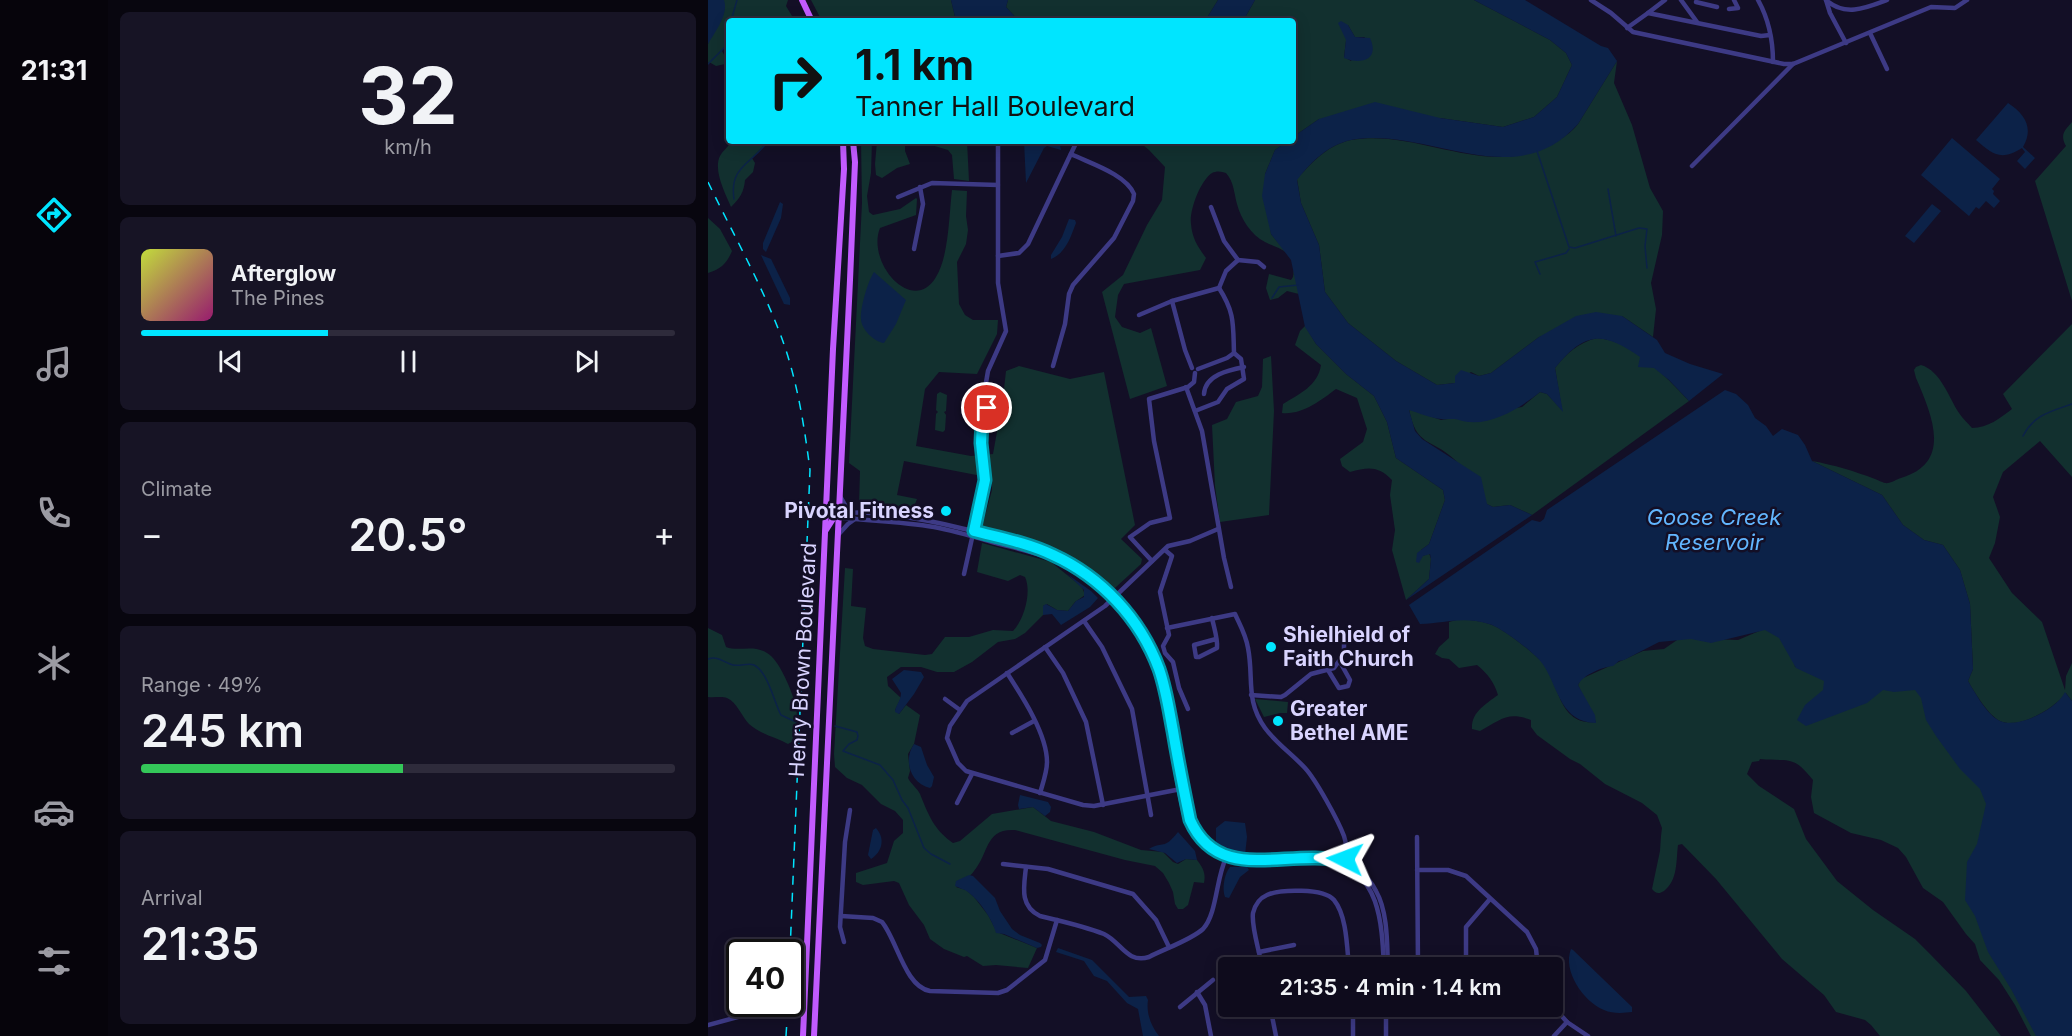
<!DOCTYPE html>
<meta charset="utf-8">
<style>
body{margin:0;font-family:Inter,sans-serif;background:#171425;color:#f1f3f6;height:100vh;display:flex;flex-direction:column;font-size:22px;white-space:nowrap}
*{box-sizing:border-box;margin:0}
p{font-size:20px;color:#9b9ba3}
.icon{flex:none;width:33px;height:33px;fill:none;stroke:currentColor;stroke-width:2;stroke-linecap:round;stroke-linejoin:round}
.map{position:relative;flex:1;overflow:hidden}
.drawer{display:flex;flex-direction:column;gap:12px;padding:12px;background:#08060f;width:600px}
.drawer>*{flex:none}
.top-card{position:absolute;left:18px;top:18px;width:570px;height:126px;border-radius:6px;box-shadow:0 3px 15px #0003,0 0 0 2px #2e2b3b;background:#00e5ff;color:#111;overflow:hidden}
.speed{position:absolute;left:18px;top:939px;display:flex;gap:12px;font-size:30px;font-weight:700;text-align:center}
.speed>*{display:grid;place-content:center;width:78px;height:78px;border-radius:50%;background:#0e0b1c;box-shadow:0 3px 15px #0003,0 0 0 2px #2e2b3b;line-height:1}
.speed .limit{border:3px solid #111;border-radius:9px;background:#fff;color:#111}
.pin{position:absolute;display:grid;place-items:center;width:51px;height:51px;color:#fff;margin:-26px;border:3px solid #fff;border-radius:50%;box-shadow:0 2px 6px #0007}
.me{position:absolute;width:66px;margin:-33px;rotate:273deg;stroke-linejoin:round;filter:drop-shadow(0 0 4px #0008)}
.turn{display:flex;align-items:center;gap:21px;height:126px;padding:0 30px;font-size:27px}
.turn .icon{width:78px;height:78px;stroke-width:2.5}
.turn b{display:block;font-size:42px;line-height:51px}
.big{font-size:45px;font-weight:600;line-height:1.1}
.drawer .tile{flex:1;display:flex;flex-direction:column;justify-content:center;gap:9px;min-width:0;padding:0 21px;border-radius:9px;background:#171425}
.drawer .dial{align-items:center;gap:0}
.dial b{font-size:78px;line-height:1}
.song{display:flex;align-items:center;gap:18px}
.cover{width:72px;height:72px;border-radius:9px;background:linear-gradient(135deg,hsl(70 70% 55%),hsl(320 70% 35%))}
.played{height:6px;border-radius:3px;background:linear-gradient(90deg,#00e5ff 35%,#2e2b3b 35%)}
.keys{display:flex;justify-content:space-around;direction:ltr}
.heat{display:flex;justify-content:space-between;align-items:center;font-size:33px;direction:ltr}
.charge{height:9px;border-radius:4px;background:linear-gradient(90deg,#34c759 49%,#2e2b3b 0)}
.trip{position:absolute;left:510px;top:957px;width:345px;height:60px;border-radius:6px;background:#0e0b1c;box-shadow:0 3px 15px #0003,0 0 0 2px #2e2b3b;font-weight:600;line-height:60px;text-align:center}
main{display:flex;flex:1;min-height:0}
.menu{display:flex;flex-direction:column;width:108px;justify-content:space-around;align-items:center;background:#06040b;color:#9b9ba3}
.menu .icon{width:42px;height:42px}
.menu .on{color:#00e5ff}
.menu b{font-size:27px;color:#f1f3f6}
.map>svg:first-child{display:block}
.green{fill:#12302f;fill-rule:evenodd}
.water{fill:#0c2248}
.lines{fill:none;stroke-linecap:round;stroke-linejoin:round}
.stream{stroke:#0c2248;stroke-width:1.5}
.minor{stroke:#3d3a85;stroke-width:4.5}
.major{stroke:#c25bff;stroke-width:6}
.rail{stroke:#00e5ff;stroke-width:1.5;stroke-dasharray:9 8;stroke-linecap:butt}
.route-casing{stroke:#0095a6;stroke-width:15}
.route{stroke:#00e5ff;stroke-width:10}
.poi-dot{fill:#00e5ff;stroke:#130f26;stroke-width:2}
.labels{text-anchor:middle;stroke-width:5;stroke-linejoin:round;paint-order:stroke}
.poi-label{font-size:21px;font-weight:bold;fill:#d9d4ff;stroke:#130f26;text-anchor:start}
.street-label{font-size:21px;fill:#d9d4ff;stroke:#130f26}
.water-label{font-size:22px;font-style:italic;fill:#62b6ff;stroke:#130f26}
</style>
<main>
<nav class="menu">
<b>21:31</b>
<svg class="icon on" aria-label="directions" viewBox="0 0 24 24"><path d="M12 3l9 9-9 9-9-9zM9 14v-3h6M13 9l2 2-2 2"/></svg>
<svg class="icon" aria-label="music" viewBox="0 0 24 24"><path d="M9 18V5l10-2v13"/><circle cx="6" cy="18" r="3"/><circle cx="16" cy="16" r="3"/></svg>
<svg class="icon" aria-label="phone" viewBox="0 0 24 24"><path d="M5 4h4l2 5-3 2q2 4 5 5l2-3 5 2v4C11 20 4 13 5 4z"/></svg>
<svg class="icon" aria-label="climate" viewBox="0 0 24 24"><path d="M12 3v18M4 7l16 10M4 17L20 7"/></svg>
<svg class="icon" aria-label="car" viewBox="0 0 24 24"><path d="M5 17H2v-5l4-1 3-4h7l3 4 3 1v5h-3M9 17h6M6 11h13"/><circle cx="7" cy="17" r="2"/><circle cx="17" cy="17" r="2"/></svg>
<svg class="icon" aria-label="filters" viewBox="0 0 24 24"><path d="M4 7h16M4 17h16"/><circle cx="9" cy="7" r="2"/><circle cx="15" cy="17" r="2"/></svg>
</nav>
<section class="drawer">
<div class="tile dial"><b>32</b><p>km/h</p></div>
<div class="tile">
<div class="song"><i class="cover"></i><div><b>Afterglow</b><p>The Pines</p></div></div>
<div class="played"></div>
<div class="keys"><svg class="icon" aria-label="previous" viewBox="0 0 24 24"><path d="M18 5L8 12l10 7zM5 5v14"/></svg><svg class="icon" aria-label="pause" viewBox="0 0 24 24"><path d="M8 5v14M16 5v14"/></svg><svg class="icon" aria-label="next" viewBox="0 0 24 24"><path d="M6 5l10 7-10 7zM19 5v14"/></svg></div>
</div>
<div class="tile"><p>Climate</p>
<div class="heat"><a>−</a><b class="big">20.5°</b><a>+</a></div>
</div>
<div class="tile"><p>Range · 49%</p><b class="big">245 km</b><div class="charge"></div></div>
<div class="tile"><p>Arrival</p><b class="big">21:35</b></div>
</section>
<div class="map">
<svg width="1364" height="1036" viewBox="0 0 1364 1036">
<rect width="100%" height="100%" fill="#130f26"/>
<g class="green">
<path d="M11 0H80L78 6 84 16V21H21L20 40 14 51 18 58 17 64 8 66 1 62 0 64V44Z"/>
<path d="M103 0H243L248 21H114Z"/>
<path d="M300 0H510L497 21H311L298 7Z"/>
<path d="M547 0H766L842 40 858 53 864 65 849 97 826 117 795 127 732 118 611 119 585 137V21H535ZM640 25 647 37H657L643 61 636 57Z"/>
<path d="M909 61 906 83 924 125 942 188 955 211 954 235 943 283 948 309 945 337 914 316 831 337 783 373 771 376 763 372 747 383 729 385 688 361 640 323 617 292 611 245 593 203 589 179C604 162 620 145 643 140 711 128 781 181 845 143 855 138 863 133 870 124Z"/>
<path d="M1364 122V301L1327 181 1358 146C1352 135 1356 131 1364 122Z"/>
<path d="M23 141H60L44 158 47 163 45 172 37 180C36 192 32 198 23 207 17 193 5 170 12 156 15 150 21 147 23 141Z"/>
<path d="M153 141H164L163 173 159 196 161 212 165 215 192 209 208 198 209 199 208 215 172 228C158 263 205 316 228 277 241 256 241 215 244 190L259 191 258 216 260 230 258 244 249 262 251 304 257 315 265 320H290L289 334 269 374 231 372 217 389 208 446 263 456 285 454 295 398 298 371 311 366 362 379 396 372 427 525 413 539 434 559 433 564 407 588C392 586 367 559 351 552 327 540 300 534 274 527L284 490V478L196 461 189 495 209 499 204 512 171 505 151 506 152 471 141 463 154 203Z"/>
<path d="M169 141H197V151L202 164 189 168 174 178 168 175 167 164Z"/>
<path d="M210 141H259L261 181 246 179 244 155 240 150Z"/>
<path d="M430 141H580L567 150 557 174 563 234 579 253C572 248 565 246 557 242 543 235 533 219 529 204 526 193 526 182 518 173 513 171 508 171 504 173 492 181 481 211 483 224 484 238 490 247 498 258L492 270 416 284 410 295 407 317 414 327 432 333 443 328 459 386 422 399 394 292 415 275 439 225 454 200 457 167 441 150Z"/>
<path d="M0 218 12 229 24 251C19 263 13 269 0 273Z"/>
<path d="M586 268 591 294 579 291 570 298 562 300 558 288 561 274 583 280 585 277Z"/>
<path d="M1364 324V477L1332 441 1295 472 1285 497 1292 517 1287 543 1281 558 1304 593 1334 622 1357 690 1358 676 1364 663V701L1358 693C1347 708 1311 730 1292 721 1280 715 1267 693 1260 681L1265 669 1262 604 1252 570 1235 545 1216 540 1195 525 1174 495 1104 461C1126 465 1146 471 1167 479 1170 480 1177 484 1180 483 1183 483 1189 479 1193 478 1245 463 1224 415 1208 378L1206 370 1208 367 1213 365C1233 371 1241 398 1251 413 1255 419 1260 423 1264 428 1280 428 1292 418 1304 409L1295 394Z"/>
<path d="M597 326 608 344 638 374 666 396 679 422 688 458 735 490 737 500 721 544 713 550 715 556 721 553 723 559 721 579 698 600 684 550 687 530 682 495 684 480C670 466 661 467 642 472L634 466 632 459 655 442 659 429 649 398 628 389C612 401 594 415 574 413L575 404C591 394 610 386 613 365L587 345 592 331Z"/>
<path d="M889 338C926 341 957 376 981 401L824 515 802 505 785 507 779 504C768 490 759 471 746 459 723 438 708 447 701 409L733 420 814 407 832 392 839 394 854 410 847 368C859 353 870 343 889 338Z"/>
<path d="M563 356 566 411 561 515 512 522 507 486 504 425 519 419 528 402 550 396 554 387 555 359Z"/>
<path d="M232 392 239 395 238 411 236 412 238 415 237 430 235 432 227 430 228 414 230 412 228 410 229 394Z"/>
<path d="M274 543 343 562 374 587 377 595 367 602 360 611 349 610 339 604 335 606V615L317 633 307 639 290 642 264 662 246 672H229L213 667H193L179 677 180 686 193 698 187 710 191 714 198 705 212 715 206 744 200 754 202 771 200 778C203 784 209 788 212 794 220 814 226 830 245 843L252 841 284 814 325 807 343 821 386 832 433 850 455 852 465 862 470 864 478 859 489 860C495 868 498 873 496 883L486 882 480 905 475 909H470L467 904 465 892 461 883 455 873 447 866 417 860 307 830C277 828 281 853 266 871 262 877 254 882 248 887L258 890 266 897 280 915 289 932 329 948 320 968 288 965 275 966 259 956 256 957 236 949 222 939 216 925 201 905 191 883 186 881 155 885 148 882V873L179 863 186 841 195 833V820L187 811 173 804 154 785 139 778 127 767 126 754 137 568 145 569 143 606 158 608 155 638 157 646 165 649 217 655 224 654 237 637H261L285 630 305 631C316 620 324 592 317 577L312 575 300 581 269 572Z"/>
<path d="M752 619C762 620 775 621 784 625 797 630 823 651 833 661 852 681 849 726 888 722L870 685 873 679 935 651 956 649 972 638 1030 640 1056 629 1070 631 1085 652 1087 667 1198 676 1270 771 1354 1036H1323L1307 1005 1291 980 1272 960 1267 944 1258 934 1235 902 1215 888 1198 857 1190 848 1173 840 1143 833 1106 813 1103 797 1105 780C1084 754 1082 762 1052 759L1051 761 1044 762 1039 774 1051 786 1086 809 1098 839 1129 881 1165 910 1207 939 1222 954 1258 991 1293 1036H1172L1163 1025 1157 1020 1128 1012 1116 995 1074 959 1008 879 974 844 970 845C968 861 970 880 956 891 951 894 948 894 944 889L952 851 953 836 954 828 949 815 934 803 897 784 872 764 862 759 829 735 823 727V720C799 711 793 720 772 731L764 729C763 712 778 704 790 695 786 682 780 674 769 665L751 668 741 659 734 658 727 654 731 647 741 638V622Z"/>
<path d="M0 628 14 635 18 647C31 652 45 644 59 653 71 659 85 693 88 707 90 717 88 730 87 740L80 744C67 737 52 734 41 724 34 717 29 702 19 698 14 696 6 698 0 697Z"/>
<path d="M547 699 580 702 579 713H572L556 717Z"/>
</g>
<g class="water">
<path d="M0 0H16C21 14 7 32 0 44Z"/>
<path d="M243 0H300L298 7 311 21H248Z"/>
<path d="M510 0H547L535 21H497Z"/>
<path d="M766 0H817L893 46 900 48 909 61 870 124C806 196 720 126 643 140 620 145 603 162 589 180L593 203 611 245 617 292 640 323 688 361 729 385 747 383V376L753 370 771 376 783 373 831 337 868 316 888 312 914 316 949 340 957 353 982 364 1015 374 981 401 961 380 946 368 930 367 932 357C895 331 877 331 847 368L855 412 839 394 832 392C811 409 779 429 751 420 746 418 739 420 733 419 722 418 711 413 701 410L707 431 714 439 773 477 779 504 785 507 802 505 824 515 698 600 721 579 723 559 722 554 715 556 711 563 708 562 709 553 721 544 737 500 735 490 688 458 679 422 666 396 638 374 608 344 597 327 583 260 563 234 554 196 557 174 567 150 580 141H585V137L611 119 667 102 732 118 795 127 826 117 849 97 864 65 858 53 842 40Z"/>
<path d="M633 21 640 25 647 37 662 38C672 60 653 65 636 58L638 40 630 23Z"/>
<path d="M1300 103C1317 114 1326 128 1315 147L1327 158 1317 169 1309 161 1317 152 1314 148C1293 161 1285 155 1268 140Z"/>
<path d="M1244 138 1292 179 1284 189 1286 191 1285 194 1292 201 1286 208 1278 201 1271 209 1268 207 1261 216 1213 175Z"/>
<path d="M316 141H351L353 150 339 146 336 148 318 183Z"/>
<path d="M72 202 75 204 73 218 58 252 55 249V243Z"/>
<path d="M1224 204 1233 211 1206 243 1197 236Z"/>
<path d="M361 219 367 220 368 223C363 236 358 253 343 259V255L354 237Z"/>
<path d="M53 255 63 259 82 298V305L76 304Z"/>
<path d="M166 272 198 300 188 324 176 343C166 342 153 329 153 319 152 308 160 281 166 272Z"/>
<path d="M1017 390 1028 394 1040 405 1047 418 1058 426 1065 436 1074 429 1090 435 1097 445 1104 461 1174 495 1195 525 1216 540 1235 545 1252 570 1262 604 1265 669 1260 681C1267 693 1280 716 1292 721 1310 729 1349 709 1357 692L1364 701V1036H1328L1303 989 1280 952 1267 916 1257 900 1259 862 1269 844 1278 804 1272 789 1252 769 1228 736 1218 720 1213 698 1207 690 1186 692 1175 690 1159 703 1098 726 1089 720 1097 705 1115 690 1116 681 1088 668 1071 638 1057 630 1003 643 983 639 951 642 916 660 911 661 905 666C894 667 875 675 870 685L887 715 888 723C853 722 851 690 836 666 830 655 793 627 781 624 755 616 738 623 712 624L701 605 824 520 832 522 836 519 839 510Z"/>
<path d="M359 574 383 591 390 598 382 607 353 625 344 614 335 615V606L338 604 349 610 360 611 368 601 376 597V590Z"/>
<path d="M196 670 213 672 216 677 206 694 191 714 187 712C187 706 193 701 193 693L184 679Z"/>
<path d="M206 744 213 747 219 765 226 777 224 786 222 788C202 783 195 760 206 744Z"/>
<path d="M312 795 340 802 343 807 342 812 337 816 325 807 311 809 310 805Z"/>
<path d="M517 821 537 823 539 837 537 855 522 853 508 845V828Z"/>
<path d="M168 828C177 838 175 851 163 859L160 855 165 830Z"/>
<path d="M470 832 487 851 489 860 478 859 469 863 457 853 441 849C456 840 455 851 470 832Z"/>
<path d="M522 867H539L541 870 532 877 521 898 517 897C514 889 516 874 522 867Z"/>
<path d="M261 875 265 876 287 898 292 911 304 929 312 935 332 943 334 945 333 947 329 948 296 934 288 933C284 919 272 901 260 892 256 889 251 888 247 886L248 881Z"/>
<path d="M350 948 384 960 421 997 438 996 440 1000C438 1013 443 1026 451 1036H435L430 1009 419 1003 399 981 386 976 376 961 348 952Z"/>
<path d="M863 949 865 950 924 1007V1012C916 1013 905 1014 896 1010 876 1002 854 971 863 949Z"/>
</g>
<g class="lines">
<g class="stream">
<path d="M23 21 29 0"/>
<path d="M0 64 18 46 21 32"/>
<path d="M829 151 861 247 867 248 931 228 939 229 937 246 939 268"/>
<path d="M900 189 908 236"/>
<path d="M26 199C21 166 44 164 60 141"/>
<path d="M832 274 827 262 858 253 861 249"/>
<path d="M564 298 571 287 590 285"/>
<path d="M1315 436C1325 415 1344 411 1364 404"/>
<path d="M0 659C10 656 14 661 22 664 30 668 39 662 46 665 60 672 66 702 73 715L88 722"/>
<path d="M127 726 149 732 150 736 149 740 141 744 135 751 172 765 185 780 194 800 200 808 216 848 223 854 242 864"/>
</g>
<g class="minor">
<path d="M883 0 903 13 925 32 1076 64H1085L1223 7 1247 8 1259 0"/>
<path d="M957 0 940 13 1053 36 1062 35"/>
<path d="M973 0 989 22"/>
<path d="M1050 0C1060 18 1065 41 1065 62"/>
<path d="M1118 0C1137 17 1158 8 1179 0"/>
<path d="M1118 0 1122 13 1138 43"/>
<path d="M988 2 1009 7"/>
<path d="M1021 9 1030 8 1026 0"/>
<path d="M919 28 940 13"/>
<path d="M1162 33 1179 69"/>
<path d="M984 166 1085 64"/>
<path d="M190 197 224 183 290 185"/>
<path d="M503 207 516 241 530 260"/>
<path d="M206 249 215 204 212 187"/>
<path d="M290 256 311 253 320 244 369 141"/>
<path d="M530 260 550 262 556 267"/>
<path d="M511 288 518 271 530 260"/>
<path d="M431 315 464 301"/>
<path d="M345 366 357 324 361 294 365 285 406 238 425 201 426 194C418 174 381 163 363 154"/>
<path d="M484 368 477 350 464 301 511 288"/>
<path d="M490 369 519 358 526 353C525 324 527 313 511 288"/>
<path d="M478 387 494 431 516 558 523 587"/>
<path d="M496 394C497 375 521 370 536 367"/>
<path d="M274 406 280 371 298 331 290 283V141"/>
<circle cx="275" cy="414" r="8"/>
<path d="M487 411 510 402 519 389 536 379 533 359 526 353"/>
<path d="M132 496 140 510 145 512"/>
<path d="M131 515C153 507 224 521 248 527 322 544 386 560 429 628 438 643 447 657 452 673 467 720 472 772 482 820 520 905 630 815 668 891 680 912 679 944 680 968"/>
<path d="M131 515 135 518C166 521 196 522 226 527 247 531 267 537 288 543 307 548 326 552 345 559 390 578 428 620 445 666 463 716 464 771 478 822L486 835 497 847"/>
<path d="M130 535 140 524 147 519"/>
<path d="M457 550 464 556 452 592 461 635 455 646 457 653 465 662 471 688 480 709"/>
<path d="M444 561 422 537 442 523 462 518 446 441 441 399 480 387 486 382 487 373"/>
<path d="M256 574 277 480 273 443 274 421"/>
<path d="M504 618C506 628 510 639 509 648L491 657H488L486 645 508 639"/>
<path d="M376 621 394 647 424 709 443 815"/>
<path d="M459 628 527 614C532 625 538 635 540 648 546 678 537 700 557 728 568 743 584 754 597 768 608 780 630 820 636 836 639 844 638 855 636 863"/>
<path d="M337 647 355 673 378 722 395 805"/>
<path d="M620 670 631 688 640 686 642 680 632 662"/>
<path d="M299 673C314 696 339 734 339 762 339 772 335 783 332 793"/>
<path d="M543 695 573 697 577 695 603 674 626 668 636 654V638"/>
<path d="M237 699 252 710"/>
<path d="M304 733 326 721"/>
<path d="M473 789 386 806 375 805 258 771 250 763 239 738 242 726 259 701 397 606 460 546 482 541 510 529"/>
<path d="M249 803 264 774"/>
<path d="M709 837 710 968"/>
<path d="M517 860C537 865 556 864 577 863 591 862 608 859 623 862 673 871 674 927 676 968"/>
<path d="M295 864 340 869 425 894 448 920 461 947"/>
<path d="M318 867C316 886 311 906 332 916 353 921 376 926 396 934 413 942 419 964 441 957 456 949 483 940 495 929 509 914 508 878 518 858"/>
<path d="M709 870H740L758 876 819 932 828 949 830 968"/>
<path d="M133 916 165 918 174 922C189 940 197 987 222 991L290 993 299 990 337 960 349 920"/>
<path d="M136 942 132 927 137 842 142 810"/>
<path d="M551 952 586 945"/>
<path d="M554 968C552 952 543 927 545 913 547 905 552 898 559 895 572 889 616 888 626 900 639 916 639 948 641 968"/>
<path d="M758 968V927L782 899"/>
<path d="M489 992 497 1005 503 1036"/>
<path d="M844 1005 859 1022 880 1036"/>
<path d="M562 1006 568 1036"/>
<path d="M645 1006V1036"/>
<path d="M472 1007 505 980"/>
<path d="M0 1025 67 1007"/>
<path d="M678 1036V1006"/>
<path d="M846 1036 859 1022"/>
</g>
<g class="major">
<path d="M94 0 104 21"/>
<path d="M118 530 125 519 131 515"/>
<path d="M95 1036 125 349 136 169 135 141"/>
<path d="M106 1036 142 280 147 162 145 141"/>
</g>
<g class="rail">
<path d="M0 182C24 232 53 283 73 336 89 379 96 424 102 470L82 952"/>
<path d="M78 1036 80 1004"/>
</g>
</g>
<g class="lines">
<g class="route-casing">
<path id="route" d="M279 408 282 414 281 418 274 421 273 443 277 480 266 531C293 538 320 543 345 555 393 577 432 618 451 669 458 689 461 710 465 731 470 761 476 791 482 820 512 887 583 846 636 862L637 859"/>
</g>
<use href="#route" class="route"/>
</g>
<g class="poi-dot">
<circle cx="238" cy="511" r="6"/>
<circle cx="563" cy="647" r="6"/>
<circle cx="570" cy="721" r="6"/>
</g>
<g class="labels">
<g class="poi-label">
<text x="226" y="518" text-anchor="end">Pivotal Fitness</text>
<text x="575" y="642">Shielhield of<tspan x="575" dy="24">Faith Church</tspan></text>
<text x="582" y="716">Greater<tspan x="582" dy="24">Bethel AME</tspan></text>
</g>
<g class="street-label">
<text transform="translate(95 660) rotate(-87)" y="7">Henry Brown Boulevard</text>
</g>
<g class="water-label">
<text x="1006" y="525">Goose Creek<tspan x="1006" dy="25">Reservoir</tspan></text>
</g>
</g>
</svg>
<div class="speed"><div class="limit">40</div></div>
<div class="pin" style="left:279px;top:408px;background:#d93025"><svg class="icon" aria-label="arrive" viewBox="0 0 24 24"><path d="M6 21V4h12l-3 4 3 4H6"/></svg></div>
<svg class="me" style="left:637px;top:859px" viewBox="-20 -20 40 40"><path d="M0-17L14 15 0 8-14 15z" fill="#00e5ff" stroke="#fff" stroke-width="4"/></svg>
<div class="trip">21:35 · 4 min · 1.4 km</div>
<div class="top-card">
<div class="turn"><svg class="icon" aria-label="right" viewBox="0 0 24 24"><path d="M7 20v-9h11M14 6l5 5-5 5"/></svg><div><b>1.1 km</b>Tanner Hall Boulevard</div></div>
</div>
</div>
</main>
